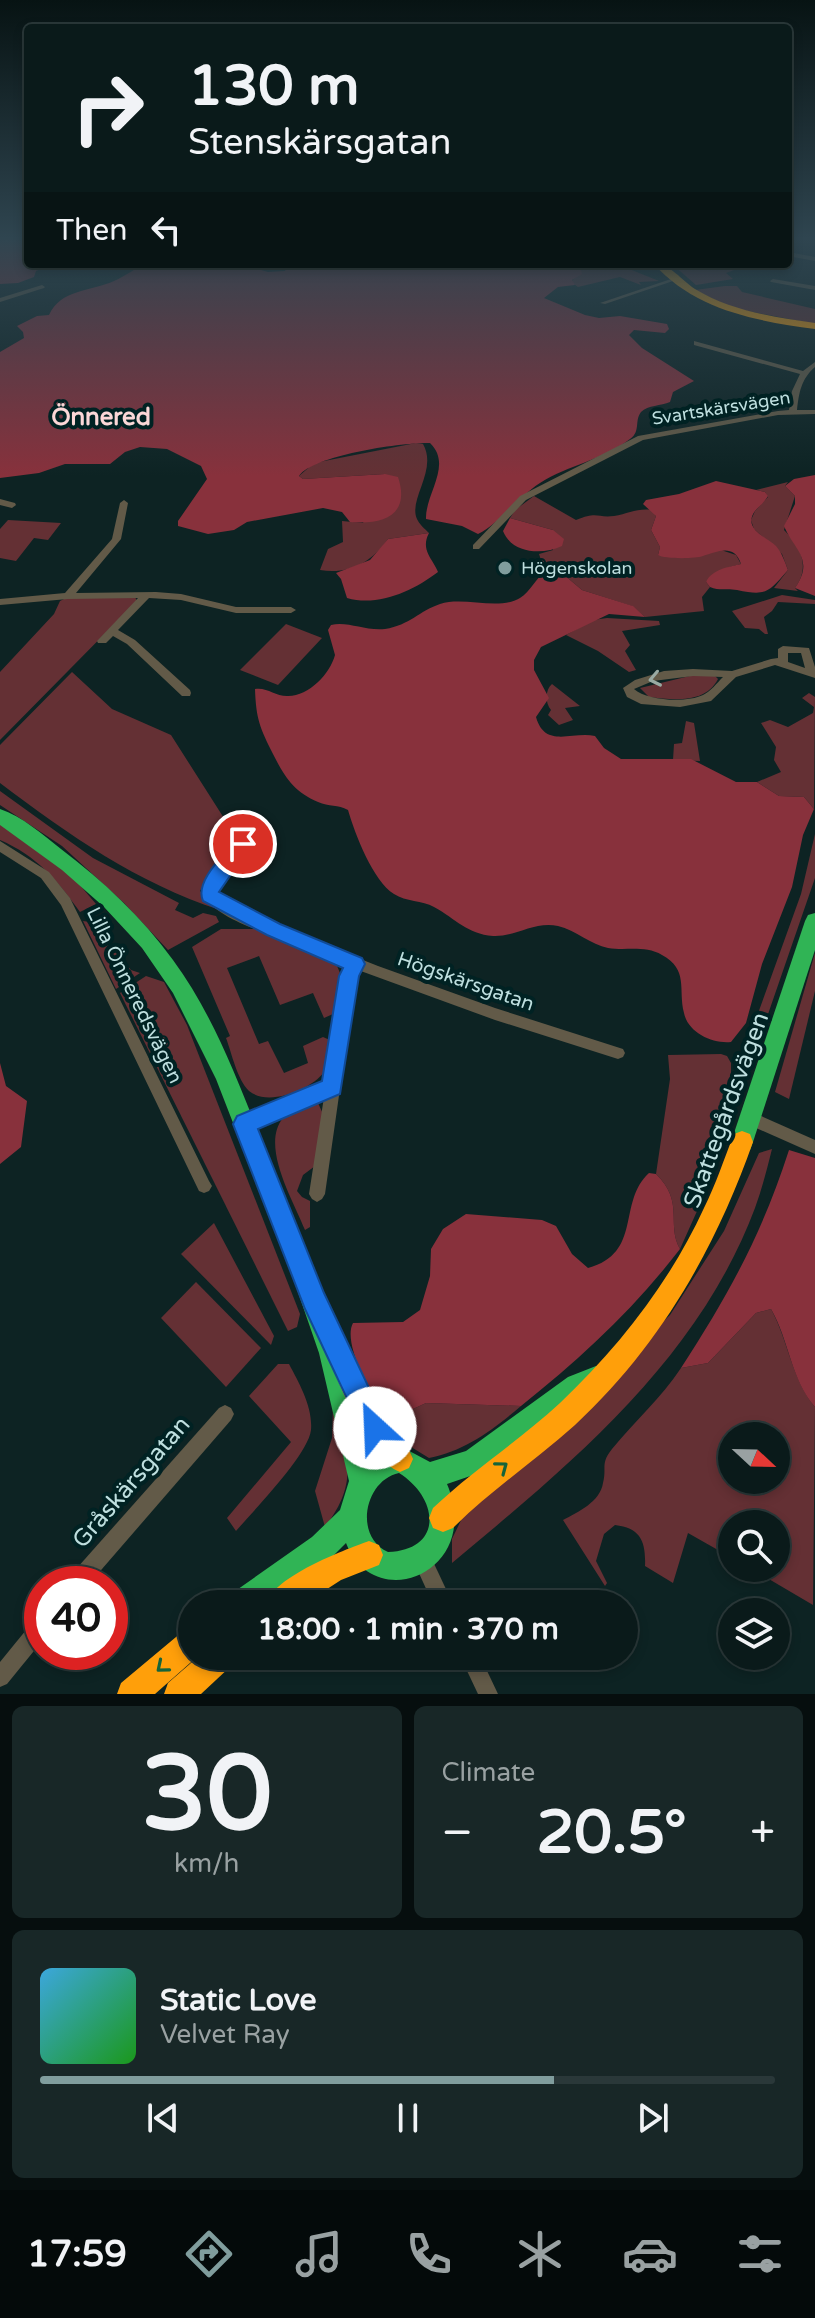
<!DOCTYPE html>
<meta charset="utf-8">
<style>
body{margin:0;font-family:"Varela Round",sans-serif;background:#182727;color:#f1f3f6;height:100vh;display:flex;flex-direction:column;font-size:30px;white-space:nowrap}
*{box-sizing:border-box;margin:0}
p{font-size:26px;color:#99a1a2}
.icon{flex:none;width:44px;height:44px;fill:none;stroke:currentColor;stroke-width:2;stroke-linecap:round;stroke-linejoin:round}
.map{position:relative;height:1694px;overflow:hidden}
.panel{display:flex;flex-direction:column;gap:12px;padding:12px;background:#060e0e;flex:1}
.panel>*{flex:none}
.banner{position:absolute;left:24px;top:24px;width:768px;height:244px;border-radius:8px;box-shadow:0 4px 12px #0003,0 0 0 2px #2a3839;background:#0a1a1a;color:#f1f3f6;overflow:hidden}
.needle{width:52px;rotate:112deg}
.controls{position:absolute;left:718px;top:1422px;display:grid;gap:16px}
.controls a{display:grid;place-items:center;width:72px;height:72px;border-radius:50%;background:#0a1a1a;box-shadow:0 4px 12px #0003,0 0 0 2px #2a3839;font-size:40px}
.speed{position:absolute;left:24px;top:1566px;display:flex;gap:16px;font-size:40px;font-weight:700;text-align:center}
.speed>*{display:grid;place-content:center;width:104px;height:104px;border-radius:50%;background:#0a1a1a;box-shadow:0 4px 12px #0003,0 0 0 2px #2a3839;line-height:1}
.speed .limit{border:12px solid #d22;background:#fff;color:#111}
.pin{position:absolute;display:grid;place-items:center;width:68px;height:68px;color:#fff;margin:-34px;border:4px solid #fff;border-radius:50%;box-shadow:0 2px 8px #0007}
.me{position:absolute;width:88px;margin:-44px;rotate:335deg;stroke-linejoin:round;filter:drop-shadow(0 0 6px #0008)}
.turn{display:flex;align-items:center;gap:28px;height:168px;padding:0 32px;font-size:36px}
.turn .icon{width:104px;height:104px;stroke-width:2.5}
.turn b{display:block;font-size:56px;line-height:68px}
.then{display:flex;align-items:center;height:76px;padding:0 32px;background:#0003;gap:16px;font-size:30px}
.big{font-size:60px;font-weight:700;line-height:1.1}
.panel .widget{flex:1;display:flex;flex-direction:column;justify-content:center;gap:12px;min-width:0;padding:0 28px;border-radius:12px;background:#182727}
.panel .dial{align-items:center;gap:0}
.dial b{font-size:104px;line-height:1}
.song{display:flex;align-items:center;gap:24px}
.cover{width:96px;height:96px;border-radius:12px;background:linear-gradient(135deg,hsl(200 70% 55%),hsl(120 70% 35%))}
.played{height:8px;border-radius:4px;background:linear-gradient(90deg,#809d9d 70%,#2a3839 70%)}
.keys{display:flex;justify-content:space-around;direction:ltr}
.heat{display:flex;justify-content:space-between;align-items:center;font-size:44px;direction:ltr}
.panel .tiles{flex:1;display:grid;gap:12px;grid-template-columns:1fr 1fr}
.widget:last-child{grid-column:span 2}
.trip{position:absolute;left:178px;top:1590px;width:460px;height:80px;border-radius:40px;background:#0a1a1a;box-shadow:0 4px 12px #0003,0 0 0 2px #2a3839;font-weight:700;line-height:80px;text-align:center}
.tabs{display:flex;height:128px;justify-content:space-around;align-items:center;background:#040a0a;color:#99a1a2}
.tabs .icon{width:56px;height:56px}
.tabs .active{color:#809d9d}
.tabs b{font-size:36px;color:#f1f3f6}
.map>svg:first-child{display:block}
.green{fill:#643034;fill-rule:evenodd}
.forest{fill:#88313c}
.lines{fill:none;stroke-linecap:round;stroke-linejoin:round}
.street{fill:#625a48;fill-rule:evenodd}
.fast{fill:#30b455;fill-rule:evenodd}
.slow{fill:#ff9f0a;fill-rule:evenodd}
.oneway{stroke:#99aaa3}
.oneway2{stroke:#16643a}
.route{fill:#1a73e8;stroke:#114b97;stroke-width:2}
.poi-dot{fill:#809d9d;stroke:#002223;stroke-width:3}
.labels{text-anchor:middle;stroke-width:8;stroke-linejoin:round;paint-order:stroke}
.far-street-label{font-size:18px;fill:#bedfdf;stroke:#002223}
.far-poi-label{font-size:18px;fill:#bedfdf;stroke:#002223;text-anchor:start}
.street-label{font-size:20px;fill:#bedfdf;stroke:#002223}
.far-district-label{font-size:24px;font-weight:bold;fill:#fbd7d7;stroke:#002223}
.near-street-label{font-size:24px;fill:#bedfdf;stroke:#002223}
</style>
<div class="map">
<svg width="815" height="1694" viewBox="0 0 815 1694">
<rect width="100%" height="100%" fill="#0d2323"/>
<g class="green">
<path d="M585 264H617L659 281 639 282 641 285 620 277 578 287 571 282 581 271 579 267Z"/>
<path d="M672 264H728L734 270 726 273 733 279 696 285Z"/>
<path d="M725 286H737L742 292 815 309V324L732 308 695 290Z"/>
<path d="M416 443 423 444C438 470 408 499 417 519 419 524 425 529 429 533L388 539C372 562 349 575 320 570L328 549 343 542 342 521 363 523 385 474 303 479 299 476 314 463Z"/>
<path d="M788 482 785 486 795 496 784 530C802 547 810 568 795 588L798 591 774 588 788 570 782 554 754 529 751 520 755 511 768 497 765 492 756 490Z"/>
<path d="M534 496 576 520C598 511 596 518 614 516 628 514 637 508 652 510L656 516 651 530 660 547 658 555 694 557 718 549 736 555 741 564 730 567 706 582 710 587 702 597 704 611 645 617 632 606 582 590 563 574 545 572 539 554 553 550V530L510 518 515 510Z"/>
<path d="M8 520 61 523 48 540 34 538 16 561 0 558V529Z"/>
<path d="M782 595 815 600V604L778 602 772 611 764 617 768 634H765L759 629 745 628 732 611Z"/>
<path d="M66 598 135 597 137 601 0 740V672L54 614 60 601Z"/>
<path d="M607 618 659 621 660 625 622 631 630 645 625 651 636 670 629 672 598 651 566 635 593 620Z"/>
<path d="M286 624 322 638 278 685 240 670Z"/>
<path d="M72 672 112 709 171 735 236 837C235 858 209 873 200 891L220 910C137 883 69 835 0 783V745Z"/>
<path d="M698 674 715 676 718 679C705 704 673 700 649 697L640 688Z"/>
<path d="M552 684 580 706 565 708 573 720 559 725 548 715 551 710C545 703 545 690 552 684Z"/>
<path d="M809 693 815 697 814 809 804 797 779 796 757 782 781 772 774 760 776 747 761 723 770 720 788 727 813 713 814 707 802 698Z"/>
<path d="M686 721 694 723 700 761 673 760 674 744 682 743Z"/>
<path d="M0 791 93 858 179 903 175 910 193 918 203 913 216 916 219 922 168 950 124 903 62 846 0 805Z"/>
<path d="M0 824 73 877 96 904 80 912C57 880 37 856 0 840Z"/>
<path d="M815 834V878L746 1078 741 1068 743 1055 801 894Z"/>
<path d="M83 921 90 922 131 970 140 973 116 989Z"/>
<path d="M221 929H261L335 961 340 973 333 1014 324 1018 313 993 280 1005 259 956 227 968 259 1044 268 1041 284 1073 308 1063 303 1046 323 1037 332 1041C330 1050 329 1064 324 1072 311 1090 268 1107 249 1091 237 1079 232 1054 226 1038L230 1036 192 947Z"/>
<path d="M815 953V991L789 1099 775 1092Z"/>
<path d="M146 976 164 982 187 1025 300 1314 297 1327 288 1331 120 993Z"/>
<path d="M721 1054 727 1056 731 1063V1082L742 1091 702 1200 680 1249C666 1224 685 1202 656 1174L670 1079 668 1055Z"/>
<path d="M312 1102 318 1103 323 1114 315 1166 303 1175 297 1191 302 1197 310 1201V1227L305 1230C289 1190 243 1118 312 1102Z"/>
<path d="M772 1149C767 1169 762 1189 755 1208 698 1360 572 1463 452 1563V1539L464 1514 670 1315 724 1231 759 1153Z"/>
<path d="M214 1223 274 1336 271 1345 181 1254Z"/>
<path d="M196 1282 261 1348 226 1387 161 1318Z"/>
<path d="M771 1309C788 1340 792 1380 815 1407L813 1605 750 1568H776V1524H732V1558L688 1533 673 1583 645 1566C646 1542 641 1528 615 1525L604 1534 596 1561 607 1583 605 1586 563 1520C578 1512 600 1502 603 1483 607 1467 600 1464 612 1449 635 1421 661 1398 681 1368L708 1363 756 1313ZM732 1436H776V1480H732Z"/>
<path d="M278 1364H289C299 1383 313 1407 311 1430 308 1455 254 1510 236 1531L227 1518 291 1442 249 1396Z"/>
<path d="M426 1403 521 1406C493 1430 465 1451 429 1458L385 1431 375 1404 400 1415Z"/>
<path d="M333 1404 338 1408C347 1459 359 1482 325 1527L315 1491 332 1438Z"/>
</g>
<g class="forest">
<path d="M0 239H28V264H53L36 271 34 277 18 283 0 284Z"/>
<path d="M148 264H240L268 272 285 271 289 264H585L580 267 582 274 572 280 575 285 558 287 544 298 585 315 599 318 620 316 667 324 669 329 665 333 634 330 629 335 642 348 694 381 673 392 670 402C661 406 648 405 641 412 634 421 641 431 630 439 603 460 568 465 540 483 518 497 501 522 478 534L462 526 426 519C425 494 453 465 430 443 404 442 313 455 299 476L303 479 385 474 398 477C411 516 382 525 350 522L342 512 323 508 247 522 234 530 208 534 178 526V521L207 479 201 466 167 449 140 447 125 452 110 464H65L39 473 0 478V352L24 338 23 332 17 326 37 316 49 315C61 289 89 292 114 281 126 276 134 268 148 264Z"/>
<path d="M815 475V596L795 588C815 559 794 550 784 526L795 504V496L785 486 794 479Z"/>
<path d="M716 481 765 492 768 496C765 502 759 506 755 511 742 529 767 537 776 546 782 553 785 562 788 570 768 593 766 596 737 590 727 588 719 591 710 587L706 582C712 569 729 567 741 564 734 543 717 552 703 556 695 559 664 559 658 555L660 547 651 530 656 516 643 504 646 500 679 494Z"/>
<path d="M510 518 553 530 564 539 562 546C543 555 512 554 503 531Z"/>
<path d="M429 533C420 550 433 559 438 572 413 591 378 607 347 598L341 579 336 573 370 560 388 539Z"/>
<path d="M545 572 563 574 582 590 633 606 645 617 609 614 541 647 534 660V670L549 698 536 717C545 749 572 731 595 736L604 748 621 759H691L736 782H757L779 796 804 797 814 809 803 835 792 887 762 964 746 1023 731 1042C713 1044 688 1033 684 1013 678 989 689 970 662 955 645 945 626 951 608 948 591 945 576 930 558 926 534 921 516 937 493 936 467 934 456 919 434 907 422 900 406 902 394 894 373 881 355 834 348 810 338 804 329 807 318 802 294 792 284 776 273 754 260 728 256 719 255 689 267 687 275 696 287 696 308 697 330 674 335 655L328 630 331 625C348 621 364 631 385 629 410 625 419 611 440 604 464 596 498 611 520 598 531 591 535 579 545 572Z"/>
<path d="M0 1063 6 1086 27 1101 21 1147 0 1164Z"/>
<path d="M789 1150 815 1158V1407C791 1380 789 1340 771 1309L756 1313 708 1363 681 1368C729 1294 762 1234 789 1150Z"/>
<path d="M649 1173 656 1174C685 1202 666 1224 680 1249 634 1309 580 1359 521 1406L426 1403 400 1415 375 1404C367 1385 343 1341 353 1323L403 1322 420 1310 430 1276 431 1249 443 1229 466 1214 542 1220 556 1226 572 1254 588 1268C643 1253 617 1202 649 1173Z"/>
</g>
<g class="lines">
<g class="street">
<path d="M788 252 815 257V261L788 256Z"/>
<path d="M671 279 676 280 605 304 600 303Z"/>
<path d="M773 279 815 286V290L771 282 770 281Z"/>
<path d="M42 285 45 287 44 288 0 302V298Z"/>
<path d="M694 341 803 371 815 362V367C801 379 799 393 797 410H815V414L778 415 643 440 526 500 479 549H473V545L520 496 638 436 778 411 789 410 792 391 800 374 694 345Z"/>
<path d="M0 499 15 503 16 505 12 508 0 505Z"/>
<path d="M124 500 128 503 121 539 76 593 156 592 181 594 236 607H291L296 610 291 613H236L181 600 149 598 118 630 135 640 190 690 191 693 190 696H182L127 644 113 636 106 643H98L97 641 138 598 68 599 0 605V599L65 593 112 539 120 503Z"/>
<path d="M783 646 809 648 815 667V678L775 665 736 677 711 701 680 707 641 704 627 697 623 688 635 680 664 671 693 669 732 671 771 659 778 658V649ZM788 653H801L805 668 788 662ZM693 676 723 677C717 683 710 692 703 695 687 703 647 701 634 689L653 681Z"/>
<path d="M259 822 263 824 265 827 263 830 214 892 230 904 252 916 378 966 495 1008 623 1049 625 1053 623 1057 618 1059 495 1020 358 970 356 976 325 1194 322 1199 317 1202 312 1199 309 1194 324 1097 244 1131 239 1129 237 1124 239 1119 326 1083 342 976 347 966C328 958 308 949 289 941 259 930 219 920 201 893L205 884 255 824Z"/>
<path d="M0 841 49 872 70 898 209 1181 212 1186 209 1191 204 1193 199 1191 61 905 41 878 0 852Z"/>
<path d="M752 1112 815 1140V1154L747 1124 745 1119 747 1114Z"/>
<path d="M225 1405 231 1408 234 1414 231 1420 89 1584H67L69 1577 219 1408Z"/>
<path d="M422 1551 429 1553 453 1604H433L413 1560 415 1553Z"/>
<path d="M42 1616V1641L7 1684 0 1687V1662L35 1619Z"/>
<path d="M460 1656H480L498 1694H478Z"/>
</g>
<g class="fast">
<path d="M0 809C22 816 43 835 61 849 103 881 142 917 173 960 215 1017 239 1085 266 1151 307 1250 350 1350 371 1455L400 1446 430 1462 466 1451 568 1377 596 1366 605 1370 609 1379 605 1388 585 1396 482 1472 447 1484C484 1571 375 1617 346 1543L332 1557 265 1604H227L231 1594 312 1537 340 1510 349 1481 319 1353 291 1272 216 1079 173 993 142 948 104 907 62 870 0 825ZM399 1473C439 1498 444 1550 388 1552 353 1536 365 1480 399 1473Z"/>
<path d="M815 913V950L753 1142 750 1150 742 1153 734 1150 731 1142 805 921 808 915Z"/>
</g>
<g class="slow">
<path d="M654 264C671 264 681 280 695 289 731 311 774 317 815 323V329C756 321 695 310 654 264Z"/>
<path d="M742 1131 750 1134 753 1142C715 1250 659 1347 575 1425 535 1461 491 1490 453 1528L443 1532 433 1528 429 1518 433 1508C473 1470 520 1440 560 1403 619 1347 670 1282 704 1208 716 1184 724 1159 734 1134Z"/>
<path d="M341 1344 350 1348 384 1419 409 1450 413 1459 409 1468 400 1472C367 1459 342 1389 328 1357L332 1348Z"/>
<path d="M369 1541 379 1545 383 1555 379 1565 341 1580 304 1604H265C276 1576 341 1551 369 1541Z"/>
<path d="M192 1627V1656H198L155 1694H117L121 1683 182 1632Z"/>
<path d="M199 1656H236L231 1666 201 1694H164L168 1683Z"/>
</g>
</g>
<defs><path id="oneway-chevron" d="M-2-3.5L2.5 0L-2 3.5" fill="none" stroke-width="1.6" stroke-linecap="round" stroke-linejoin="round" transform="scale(2)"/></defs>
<use class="oneway" href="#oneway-chevron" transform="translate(655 679) rotate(168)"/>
<g class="oneway2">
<use href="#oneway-chevron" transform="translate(502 1467) rotate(-37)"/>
<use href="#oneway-chevron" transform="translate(162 1667) rotate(140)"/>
</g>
<linearGradient id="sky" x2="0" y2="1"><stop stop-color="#071313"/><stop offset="0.5" stop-color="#2f4550"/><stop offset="1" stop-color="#2f4550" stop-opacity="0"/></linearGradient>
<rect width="815" height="476" fill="url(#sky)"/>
<path class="route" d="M243 837 252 844 219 892 280 924 362 958 365 964 359 976 340 1094 258 1129 324 1293 388 1428 384 1437 375 1441 365 1437 305 1309 233 1124 237 1116 322 1081 339 976 343 968 267 935 203 901C194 881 225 854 237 839Z"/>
<circle class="poi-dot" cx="505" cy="568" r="8"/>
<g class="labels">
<g class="far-street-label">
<text transform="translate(721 408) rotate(-9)" y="6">Svartskärsvägen</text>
</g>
<g class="far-poi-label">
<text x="521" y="574">Högenskolan</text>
</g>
<g class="street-label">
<text transform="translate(466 981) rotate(19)" y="7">Högskärsgatan</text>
<text transform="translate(135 995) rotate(64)" y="7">Lilla Önneredsvägen</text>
</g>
<g class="far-district-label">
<text x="101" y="425">Önnered</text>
</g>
<g class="near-street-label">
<text transform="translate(726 1110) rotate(-70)" y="8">Skattegårdsvägen</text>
<text transform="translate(131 1482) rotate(-49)" y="8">Gråskärsgatan</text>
</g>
</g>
</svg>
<div class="controls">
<a><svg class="needle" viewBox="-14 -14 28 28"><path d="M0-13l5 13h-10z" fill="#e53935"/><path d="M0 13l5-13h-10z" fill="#99a1a2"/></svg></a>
<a><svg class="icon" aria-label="search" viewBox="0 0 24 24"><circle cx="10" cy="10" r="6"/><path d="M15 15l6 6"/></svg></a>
<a><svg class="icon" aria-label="layers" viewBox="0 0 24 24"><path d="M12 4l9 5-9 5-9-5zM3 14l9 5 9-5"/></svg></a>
</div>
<div class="speed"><div class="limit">40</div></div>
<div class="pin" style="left:243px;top:844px;background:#d93025"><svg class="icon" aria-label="arrive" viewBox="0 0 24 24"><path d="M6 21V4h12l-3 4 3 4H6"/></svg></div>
<svg class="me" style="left:375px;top:1428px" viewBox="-20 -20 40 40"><circle r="19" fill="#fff"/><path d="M0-13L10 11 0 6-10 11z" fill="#1a73e8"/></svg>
<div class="trip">18:00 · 1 min · 370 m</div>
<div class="banner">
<div class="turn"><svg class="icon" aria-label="right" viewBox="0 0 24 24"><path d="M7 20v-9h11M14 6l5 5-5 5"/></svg><div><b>130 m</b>Stenskärsgatan</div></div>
<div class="then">Then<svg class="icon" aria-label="left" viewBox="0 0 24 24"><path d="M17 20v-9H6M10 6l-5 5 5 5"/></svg></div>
</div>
</div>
<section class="panel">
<div class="tiles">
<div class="widget dial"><b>30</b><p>km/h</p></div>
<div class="widget"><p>Climate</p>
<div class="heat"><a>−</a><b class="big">20.5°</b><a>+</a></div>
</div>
<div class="widget">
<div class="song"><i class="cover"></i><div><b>Static Love</b><p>Velvet Ray</p></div></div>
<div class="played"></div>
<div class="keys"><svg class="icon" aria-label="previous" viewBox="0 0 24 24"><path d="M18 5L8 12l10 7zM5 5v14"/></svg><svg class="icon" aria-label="pause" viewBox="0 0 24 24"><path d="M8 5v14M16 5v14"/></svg><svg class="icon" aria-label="next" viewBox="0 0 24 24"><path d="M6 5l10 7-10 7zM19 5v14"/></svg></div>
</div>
</div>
</section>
<nav class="tabs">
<b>17:59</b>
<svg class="icon active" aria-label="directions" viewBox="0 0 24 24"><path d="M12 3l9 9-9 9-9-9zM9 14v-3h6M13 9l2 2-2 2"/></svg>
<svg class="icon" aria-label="music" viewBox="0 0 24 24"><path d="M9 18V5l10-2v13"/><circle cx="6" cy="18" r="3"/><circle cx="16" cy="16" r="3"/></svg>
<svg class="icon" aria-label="phone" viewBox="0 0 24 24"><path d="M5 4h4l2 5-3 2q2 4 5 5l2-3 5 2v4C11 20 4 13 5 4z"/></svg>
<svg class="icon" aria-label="climate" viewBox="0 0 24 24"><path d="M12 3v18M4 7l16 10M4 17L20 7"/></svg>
<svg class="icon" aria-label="car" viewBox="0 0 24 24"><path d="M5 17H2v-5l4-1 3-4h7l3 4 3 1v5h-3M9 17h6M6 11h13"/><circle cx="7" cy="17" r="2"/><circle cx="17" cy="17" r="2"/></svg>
<svg class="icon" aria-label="filters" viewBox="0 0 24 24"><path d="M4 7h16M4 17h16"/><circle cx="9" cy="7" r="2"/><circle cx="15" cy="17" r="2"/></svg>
</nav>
